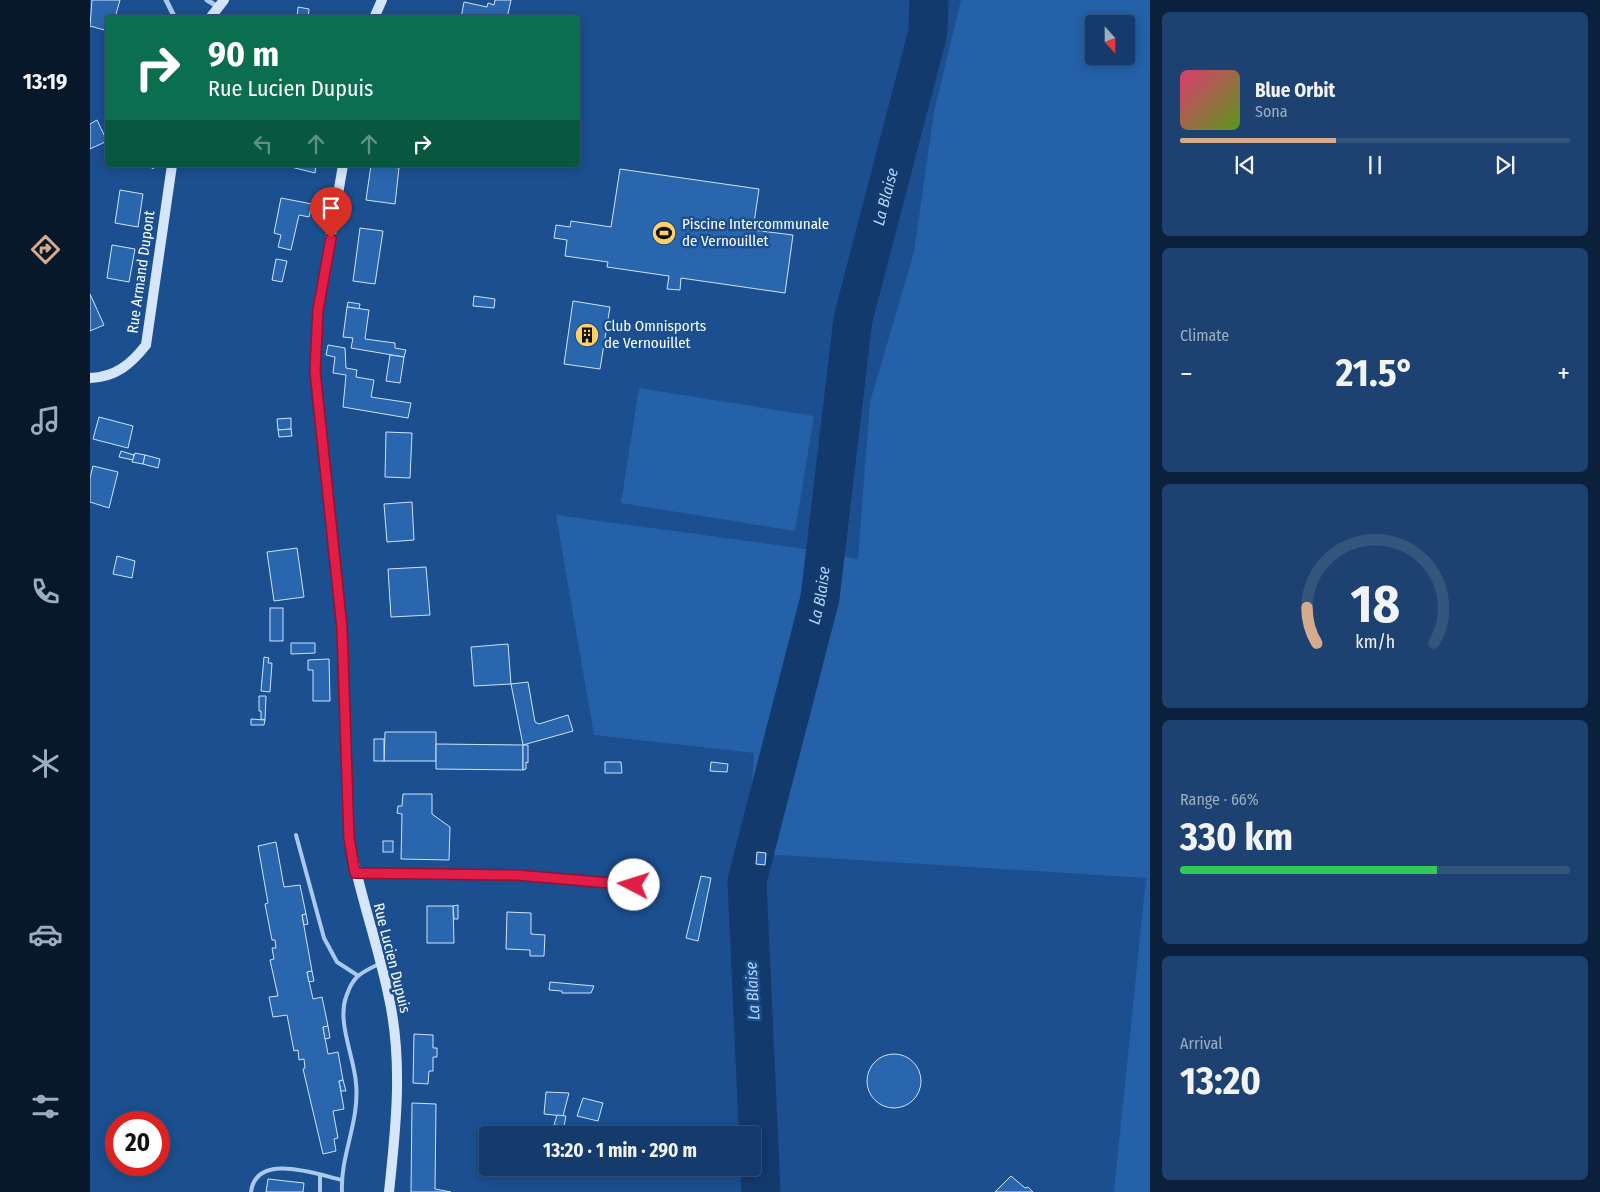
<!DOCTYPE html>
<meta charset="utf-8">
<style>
body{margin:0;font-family:"Fira Sans Condensed",sans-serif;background:#1d4271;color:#f1f3f6;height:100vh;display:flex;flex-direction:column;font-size:19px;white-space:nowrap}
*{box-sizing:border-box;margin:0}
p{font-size:16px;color:#9dadc1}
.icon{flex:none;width:28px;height:28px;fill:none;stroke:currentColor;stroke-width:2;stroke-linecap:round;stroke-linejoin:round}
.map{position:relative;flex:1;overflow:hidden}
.sheet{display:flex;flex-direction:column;gap:12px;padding:12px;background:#0b203b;width:450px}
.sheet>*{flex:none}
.top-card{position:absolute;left:15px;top:15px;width:475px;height:152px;border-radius:5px;box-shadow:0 2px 12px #0003,0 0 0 1px #33557e;background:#0b6e4f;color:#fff;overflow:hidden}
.needle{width:32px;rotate:159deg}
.fabs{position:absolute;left:995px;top:15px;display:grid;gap:10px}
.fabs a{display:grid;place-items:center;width:50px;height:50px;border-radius:5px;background:#143b6b;box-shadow:0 2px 12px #0003,0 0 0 1px #33557e;font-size:25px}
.speed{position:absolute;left:15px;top:1111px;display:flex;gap:10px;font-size:25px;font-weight:700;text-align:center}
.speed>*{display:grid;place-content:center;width:65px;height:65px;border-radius:50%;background:#143b6b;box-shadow:0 2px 12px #0003,0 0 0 1px #33557e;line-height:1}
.speed .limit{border:8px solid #d22;background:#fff;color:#111}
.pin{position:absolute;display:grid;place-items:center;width:42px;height:42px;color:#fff;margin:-51px -21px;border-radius:50% 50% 50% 0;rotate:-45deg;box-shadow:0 0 5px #0007}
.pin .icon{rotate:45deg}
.me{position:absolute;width:55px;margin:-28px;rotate:275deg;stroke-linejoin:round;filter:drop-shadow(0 0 4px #0008)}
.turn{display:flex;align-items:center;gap:18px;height:105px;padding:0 20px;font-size:22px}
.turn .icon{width:65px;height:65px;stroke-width:2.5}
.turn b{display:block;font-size:35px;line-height:42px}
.lanes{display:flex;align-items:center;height:48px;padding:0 20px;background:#0003;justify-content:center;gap:25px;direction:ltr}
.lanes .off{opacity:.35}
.big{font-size:38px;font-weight:700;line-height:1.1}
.sheet .tile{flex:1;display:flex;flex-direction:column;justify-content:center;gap:8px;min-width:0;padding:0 18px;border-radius:8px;background:#1d4271}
.sheet .dial{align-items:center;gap:0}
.dial svg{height:130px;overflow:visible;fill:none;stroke:#33557e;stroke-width:7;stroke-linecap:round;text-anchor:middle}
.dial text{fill:#f1f3f6;stroke:none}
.song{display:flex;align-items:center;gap:15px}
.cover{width:60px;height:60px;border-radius:8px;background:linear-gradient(135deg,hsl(340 70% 55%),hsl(90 70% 35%))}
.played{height:5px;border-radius:2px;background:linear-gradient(90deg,#d6ab8b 40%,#33557e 40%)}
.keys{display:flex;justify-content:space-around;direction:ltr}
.heat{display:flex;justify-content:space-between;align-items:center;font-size:28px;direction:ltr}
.charge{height:8px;border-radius:4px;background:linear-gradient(90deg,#34c759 66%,#33557e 0)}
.trip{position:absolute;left:389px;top:1126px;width:282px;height:50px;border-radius:5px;background:#143b6b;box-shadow:0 2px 12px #0003,0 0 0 1px #33557e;font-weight:700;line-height:50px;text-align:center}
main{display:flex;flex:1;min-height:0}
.dock{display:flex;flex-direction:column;width:90px;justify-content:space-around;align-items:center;background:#08182b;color:#9dadc1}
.dock .icon{width:35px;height:35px}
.dock .selected{color:#d6ab8b}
.dock b{font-size:22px;color:#f1f3f6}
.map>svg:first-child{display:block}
.green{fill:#2461a8;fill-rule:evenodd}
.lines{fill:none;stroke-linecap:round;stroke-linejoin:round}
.river{stroke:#123a6d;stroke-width:39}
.building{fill:#2a66ad;stroke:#cfe3fa}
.path{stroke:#a9c9ee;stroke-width:3;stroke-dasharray:2.5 4;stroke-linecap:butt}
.lane{stroke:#a9c9ee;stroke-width:4}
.street{stroke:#a9c9ee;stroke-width:5}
.secondary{stroke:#d6e6fa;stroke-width:10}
.route-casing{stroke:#92132f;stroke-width:12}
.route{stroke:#e11d48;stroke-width:9}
.labels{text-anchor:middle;stroke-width:5;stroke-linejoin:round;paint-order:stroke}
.poi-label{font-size:15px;fill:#fff;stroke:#1b4f8f;text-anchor:start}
.street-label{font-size:15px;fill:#fff;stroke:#1b4f8f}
.water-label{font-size:16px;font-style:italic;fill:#b5d3f5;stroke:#1b4f8f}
</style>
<main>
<nav class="dock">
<b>13:19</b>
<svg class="icon selected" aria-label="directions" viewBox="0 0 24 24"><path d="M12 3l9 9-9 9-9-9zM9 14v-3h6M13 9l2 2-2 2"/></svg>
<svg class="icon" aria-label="music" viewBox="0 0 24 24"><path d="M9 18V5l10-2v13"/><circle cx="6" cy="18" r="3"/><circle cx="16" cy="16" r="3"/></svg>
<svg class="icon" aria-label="phone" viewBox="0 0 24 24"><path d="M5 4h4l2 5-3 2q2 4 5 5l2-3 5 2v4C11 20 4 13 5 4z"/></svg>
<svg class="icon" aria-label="climate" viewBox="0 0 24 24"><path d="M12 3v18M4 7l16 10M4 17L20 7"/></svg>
<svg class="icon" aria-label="car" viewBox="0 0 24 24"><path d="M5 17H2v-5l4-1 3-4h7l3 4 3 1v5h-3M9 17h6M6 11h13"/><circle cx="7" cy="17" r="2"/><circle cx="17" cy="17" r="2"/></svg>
<svg class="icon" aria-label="filters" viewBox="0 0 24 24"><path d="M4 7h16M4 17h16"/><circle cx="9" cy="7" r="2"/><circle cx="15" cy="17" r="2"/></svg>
</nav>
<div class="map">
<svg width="1060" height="1192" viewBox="0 0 1060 1192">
<rect width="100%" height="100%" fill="#1b4f8f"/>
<g class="green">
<path d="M871 0H1060V1192H1024L1056 878 658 853 664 753 504 735 466 515 709 548 768 559 780 402 824 252 844 112ZM1004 24H1036V56H1004Z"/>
<path d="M549 388 724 416 705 531 531 503Z"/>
</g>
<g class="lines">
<path class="river" id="s1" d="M671 1192 657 881 730 598 763 319 838 32 839 0"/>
</g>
<g class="building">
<path d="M2 0H30L25 18H18V31L0 26Z"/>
<path d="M405 0H421L417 18H371L374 2 397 7 398 3 404 5Z"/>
<path d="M208 7 219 9 218 18H207Z"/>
<path d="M7 120 17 141 0 149V124Z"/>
<path d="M193 165H226L225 173Z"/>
<path d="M281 165 309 168 305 204 276 200Z"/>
<path d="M530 169 669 189 663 230 703 235 695 293 591 278 590 290 577 289 579 276 517 267 518 262 475 256 477 240 464 238 466 225 480 227 481 221 521 227Z"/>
<path d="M30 190 53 194 48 227 25 223Z"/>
<path d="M191 198 222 204 219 217 209 215 201 250 188 247 191 235 184 233Z"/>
<path d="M270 228 293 231 285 284 263 281Z"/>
<path d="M22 245 45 249 39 282 17 278Z"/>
<path d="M186 259 197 261 192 282 182 280Z"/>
<path d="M0 294 14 325 0 331Z"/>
<path d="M384 296 405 299 404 308 383 306Z"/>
<path d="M483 301 520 307 510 369 474 364Z"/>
<path d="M258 302 270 304 269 309 257 307Z"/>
<path d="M257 307 279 310 275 339 305 343V348L316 350 314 357 261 348 263 338 253 337Z"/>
<path d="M238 345 255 348 256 368 267 370 266 377 284 380 281 397 321 403 318 418 253 407 256 375 243 373 245 357 236 355Z"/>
<path d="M300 355 314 357 310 383 296 381Z"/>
<path d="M9 417 43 426 38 448 3 439Z"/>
<path d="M201 418V429L188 430 187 419Z"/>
<path d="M201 429 202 436 189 437 188 430Z"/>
<path d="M296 432 322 433 320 478 295 477Z"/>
<path d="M31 451 44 455 43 460 29 457Z"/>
<path d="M45 453 55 455 53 464 42 462Z"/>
<path d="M55 455 70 459 68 468 53 464Z"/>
<path d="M3 466 28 472 19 508 0 502V478Z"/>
<path d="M322 502 324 540 297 542 294 504Z"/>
<path d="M207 548 214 597 184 601 177 552Z"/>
<path d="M27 556 45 561 42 578 23 574Z"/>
<path d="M336 567 340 615 301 617 298 569Z"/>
<rect x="180" y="608" width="13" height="33"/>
<path d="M201 643H225V653L201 654Z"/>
<path d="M418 644 421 684 384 686 381 647Z"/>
<path d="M174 657 179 658 178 663H182L180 692 171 691Z"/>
<path d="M239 659 240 701H223V670H218V660Z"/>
<path d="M438 682 445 722 449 724 478 715 483 731 433 745 421 684Z"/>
<path d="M169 696H176L175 720 171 719V711H169Z"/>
<path d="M161 719 175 720 174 725H161Z"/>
<path d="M295 732H346V761H294Z"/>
<rect x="284" y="739" width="10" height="22"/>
<path d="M346 744 433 745V770L346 769Z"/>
<path d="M433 745H438V763L436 762V769L433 770Z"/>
<path d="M515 762H531L532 773H515Z"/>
<path d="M621 762 638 764 637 772 620 771Z"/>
<path d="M313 794H342V814L360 827 359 860 311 859 312 814 307 813 308 806H312Z"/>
<rect x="293" y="841" width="10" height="11"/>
<path d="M186 842 194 887 210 885 216 914 212 915 222 971 217 972 223 999 232 997 238 1026 233 1027 238 1054 248 1052 253 1080 249 1081 254 1109 243 1111 248 1138 244 1139 246 1151 233 1154 213 1069 215 1068 214 1059 209 1060 208 1050 204 1051 197 1015 183 1017 179 997 188 996 180 960 184 959 182 948H186L185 940H182L175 904 178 903 168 846Z"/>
<path d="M667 852 676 853 675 865 666 864Z"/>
<path d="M611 876 621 878 608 941 596 938Z"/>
<path d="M368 905V919H364L363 906Z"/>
<path d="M337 906H363L364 943H337Z"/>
<path d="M417 912 441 913V934L455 935 454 956H440V950L416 949Z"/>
<path d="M216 914 218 924 214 925 212 915Z"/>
<path d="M222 971 224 981 219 982 217 972Z"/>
<path d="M460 982 504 986 501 993H472V991L459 990Z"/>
<path d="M238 1026 240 1038 235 1039 233 1027Z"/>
<path d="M324 1034 343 1035V1048H347V1057H343V1071H339L338 1084 323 1083Z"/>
<circle cx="804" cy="1081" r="27"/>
<path d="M253 1080 256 1091H251L249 1081Z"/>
<path d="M456 1092 479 1093 473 1116 454 1114Z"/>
<path d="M493 1098 513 1103 508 1121 487 1116Z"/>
<path d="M322 1103 346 1104 345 1189 361 1192H321Z"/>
<path d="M467 1115 476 1116 474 1126 464 1125Z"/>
<path d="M517 1128 541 1133V1135H516Z"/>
<path d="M534 1168H564L562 1174Z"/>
<path d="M921 1176 935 1188 938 1187 943 1192H905Z"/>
<path d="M178 1179 214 1183 213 1192H176Z"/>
</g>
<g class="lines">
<path class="path" d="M49 165 66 168"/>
<g class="lane">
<path d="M206 835 234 938 247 962 267 975"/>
<path d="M267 873 426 875 544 885"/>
<path d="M230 1175V1192"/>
<path d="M161 1192C166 1152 226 1174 252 1180"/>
<path d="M252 1192C250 1156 270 1121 266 1083 264 1057 247 1022 256 997 263 976 270 973 289 964"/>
</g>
<g class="street">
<path d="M76 0 85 18"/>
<path d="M117 0 128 7"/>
</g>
<g class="secondary">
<path d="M120 18 134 0"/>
<path d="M284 18 292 0"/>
<path d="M253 165 228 310 225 371 252 628 259 839C269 893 288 944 299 998 313 1061 306 1128 299 1192"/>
<path d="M0 378C26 377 41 364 56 345L82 165"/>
</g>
</g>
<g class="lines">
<g class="route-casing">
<path id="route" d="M241 238 228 310 225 371 252 628 259 838 265 873 426 875 544 885"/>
</g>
<use href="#route" class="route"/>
</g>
<defs>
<g id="stadium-disc" transform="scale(1.25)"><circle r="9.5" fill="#ffd166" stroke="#1b4f8f"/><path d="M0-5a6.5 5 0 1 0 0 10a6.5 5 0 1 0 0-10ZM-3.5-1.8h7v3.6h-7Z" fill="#111"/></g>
<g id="building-disc" transform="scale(1.25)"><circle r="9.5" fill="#ffd166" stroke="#1b4f8f"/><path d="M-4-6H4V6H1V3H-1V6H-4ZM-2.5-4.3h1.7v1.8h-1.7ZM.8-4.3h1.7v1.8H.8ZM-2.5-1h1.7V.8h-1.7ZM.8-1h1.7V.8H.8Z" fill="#111"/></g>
</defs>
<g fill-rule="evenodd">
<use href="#stadium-disc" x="574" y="233"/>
<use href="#building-disc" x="497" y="335"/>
</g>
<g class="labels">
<g class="poi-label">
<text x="592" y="229">Piscine Intercommunale<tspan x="592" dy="17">de Vernouillet</tspan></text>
<text x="514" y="331">Club Omnisports<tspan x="514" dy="17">de Vernouillet</tspan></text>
</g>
<g class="street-label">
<text transform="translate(51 272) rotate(-82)" y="5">Rue Armand Dupont</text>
<text transform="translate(302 958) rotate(76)" y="5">Rue Lucien Dupuis</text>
</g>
<g class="water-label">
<text dy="6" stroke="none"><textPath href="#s1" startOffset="1011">La Blaise</textPath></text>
<text dy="6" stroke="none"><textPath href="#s1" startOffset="606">La Blaise</textPath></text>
<text transform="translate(662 991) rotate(-93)" y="6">La Blaise</text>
</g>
</g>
</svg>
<div class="fabs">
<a><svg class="needle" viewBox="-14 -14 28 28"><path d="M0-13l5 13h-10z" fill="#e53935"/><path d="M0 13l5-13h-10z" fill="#9dadc1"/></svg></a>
</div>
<div class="speed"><div class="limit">20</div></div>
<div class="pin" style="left:241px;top:238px;background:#d93025"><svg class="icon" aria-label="arrive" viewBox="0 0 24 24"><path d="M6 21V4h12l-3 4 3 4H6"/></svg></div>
<svg class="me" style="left:544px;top:885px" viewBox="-20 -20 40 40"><circle r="19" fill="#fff"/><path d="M0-13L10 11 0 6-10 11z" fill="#e11d48"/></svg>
<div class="trip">13:20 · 1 min · 290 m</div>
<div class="top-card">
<div class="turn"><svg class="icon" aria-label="right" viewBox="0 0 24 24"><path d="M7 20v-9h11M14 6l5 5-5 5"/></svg><div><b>90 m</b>Rue Lucien Dupuis</div></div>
<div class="lanes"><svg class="icon off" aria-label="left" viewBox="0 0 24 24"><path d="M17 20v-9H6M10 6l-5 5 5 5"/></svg><svg class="icon off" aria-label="ahead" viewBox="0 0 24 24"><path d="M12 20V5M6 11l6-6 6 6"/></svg><svg class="icon off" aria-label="ahead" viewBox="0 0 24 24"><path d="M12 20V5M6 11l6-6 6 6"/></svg><svg class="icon" aria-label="right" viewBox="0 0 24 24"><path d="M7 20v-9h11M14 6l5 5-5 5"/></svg></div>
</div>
</div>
<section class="sheet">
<div class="tile">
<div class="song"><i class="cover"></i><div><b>Blue Orbit</b><p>Sona</p></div></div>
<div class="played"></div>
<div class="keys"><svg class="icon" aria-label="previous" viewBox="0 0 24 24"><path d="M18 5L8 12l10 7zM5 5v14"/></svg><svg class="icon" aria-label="pause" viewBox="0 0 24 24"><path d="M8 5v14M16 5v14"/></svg><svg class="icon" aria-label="next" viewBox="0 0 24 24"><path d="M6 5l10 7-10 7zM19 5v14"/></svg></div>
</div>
<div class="tile"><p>Climate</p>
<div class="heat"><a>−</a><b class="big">21.5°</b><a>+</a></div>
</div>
<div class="tile dial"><svg viewBox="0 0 100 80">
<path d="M14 69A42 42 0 1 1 86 69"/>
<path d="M14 69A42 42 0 0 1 8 47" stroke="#d6ab8b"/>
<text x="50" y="56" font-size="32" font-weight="700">18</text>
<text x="50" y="72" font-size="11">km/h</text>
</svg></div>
<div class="tile"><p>Range · 66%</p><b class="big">330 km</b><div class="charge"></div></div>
<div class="tile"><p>Arrival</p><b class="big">13:20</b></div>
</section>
</main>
